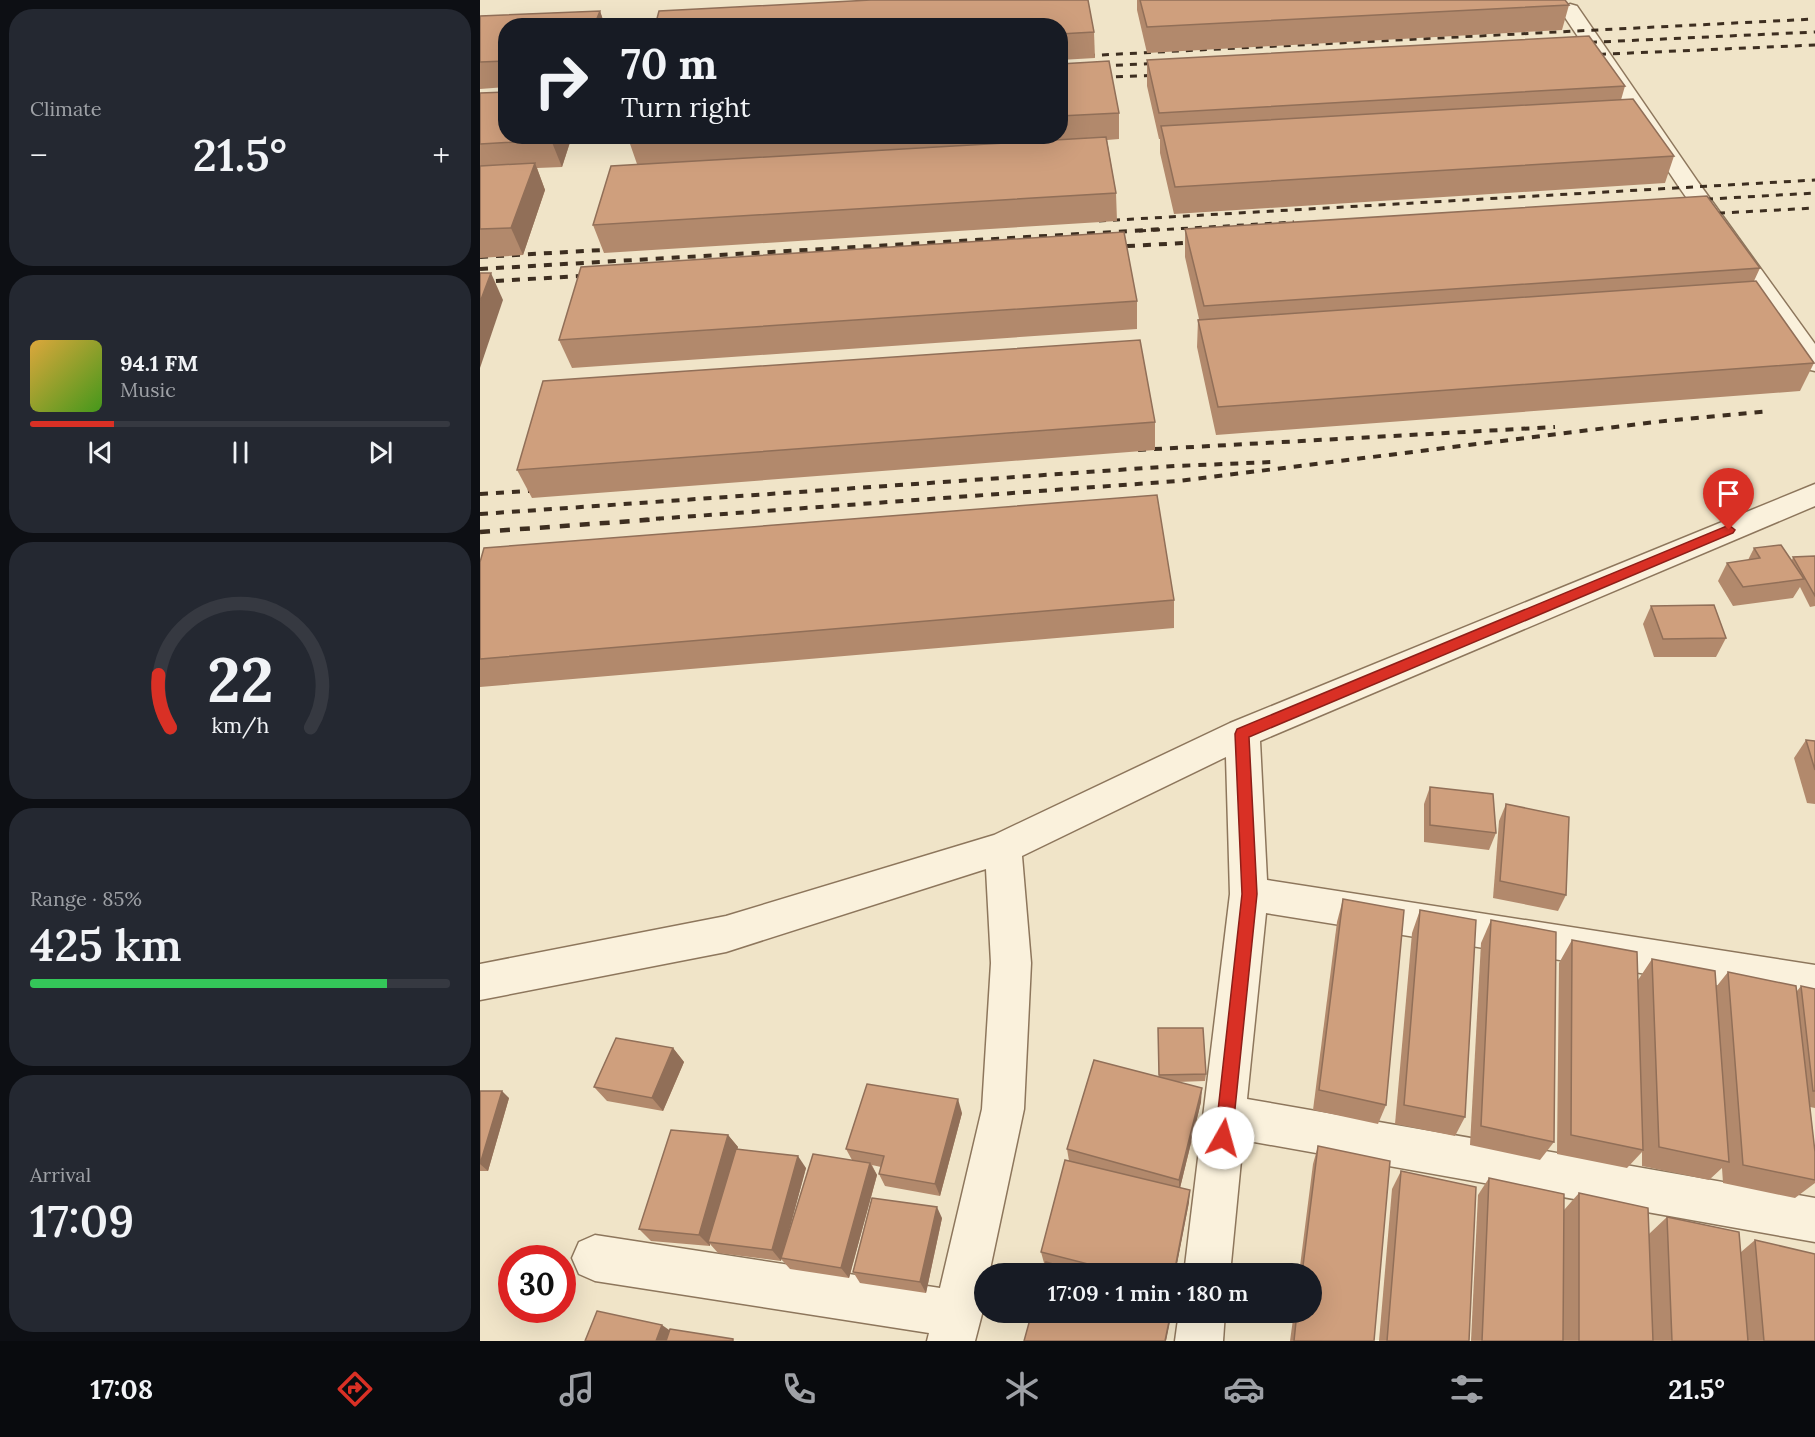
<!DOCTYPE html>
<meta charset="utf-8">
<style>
body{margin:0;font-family:Lora,serif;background:#242831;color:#f1f3f6;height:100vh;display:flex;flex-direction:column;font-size:22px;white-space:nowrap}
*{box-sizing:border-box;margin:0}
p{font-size:20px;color:#9ea1a6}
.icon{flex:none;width:33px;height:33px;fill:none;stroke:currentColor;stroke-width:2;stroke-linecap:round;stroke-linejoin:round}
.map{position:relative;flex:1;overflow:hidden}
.drawer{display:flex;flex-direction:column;gap:9px;padding:9px;background:#0d0f14;width:480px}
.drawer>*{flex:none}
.top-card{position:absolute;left:18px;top:18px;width:570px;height:126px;border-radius:24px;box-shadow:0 6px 24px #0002;background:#171b24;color:#f1f3f6;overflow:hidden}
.speed{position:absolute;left:18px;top:1245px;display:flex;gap:12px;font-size:30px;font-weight:700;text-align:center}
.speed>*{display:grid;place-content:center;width:78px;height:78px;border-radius:50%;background:#171b24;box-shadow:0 6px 24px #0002;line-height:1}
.speed .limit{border:9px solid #d22;background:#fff;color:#111}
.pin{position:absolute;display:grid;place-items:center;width:51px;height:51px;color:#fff;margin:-62px -26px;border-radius:50% 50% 50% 0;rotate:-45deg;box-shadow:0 0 6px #0007}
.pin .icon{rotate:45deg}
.me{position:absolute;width:66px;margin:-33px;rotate:7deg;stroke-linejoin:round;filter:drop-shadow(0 0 4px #0008)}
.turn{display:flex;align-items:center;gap:21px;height:126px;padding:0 24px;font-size:27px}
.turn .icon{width:78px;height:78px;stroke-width:2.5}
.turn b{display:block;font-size:42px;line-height:51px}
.big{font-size:45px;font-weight:600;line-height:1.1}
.drawer .tile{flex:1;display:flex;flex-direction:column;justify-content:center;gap:9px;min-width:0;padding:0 21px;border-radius:24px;background:#242831}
.drawer .dial{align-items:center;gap:0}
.dial svg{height:156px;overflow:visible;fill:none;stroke:#363941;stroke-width:7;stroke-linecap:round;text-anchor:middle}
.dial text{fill:#f1f3f6;stroke:none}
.song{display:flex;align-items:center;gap:18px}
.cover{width:72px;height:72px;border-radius:9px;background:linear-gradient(135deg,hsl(40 70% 55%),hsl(100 70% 35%))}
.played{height:6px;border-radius:3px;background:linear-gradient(90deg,#d93025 20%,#363941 20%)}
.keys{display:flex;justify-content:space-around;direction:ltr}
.heat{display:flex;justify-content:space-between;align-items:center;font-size:33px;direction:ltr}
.charge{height:9px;border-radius:4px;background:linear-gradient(90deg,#34c759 85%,#363941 0)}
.trip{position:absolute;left:494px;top:1263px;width:348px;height:60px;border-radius:30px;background:#171b24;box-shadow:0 6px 24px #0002;font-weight:600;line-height:60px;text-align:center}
.tabs{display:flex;height:96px;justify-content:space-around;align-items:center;background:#090b0e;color:#9ea1a6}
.tabs .icon{width:42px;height:42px}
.tabs .selected{color:#d93025}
.tabs b{font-size:27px;color:#f1f3f6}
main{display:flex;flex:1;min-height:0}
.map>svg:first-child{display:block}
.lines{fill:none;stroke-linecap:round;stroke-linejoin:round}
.minor-casing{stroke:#8d765c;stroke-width:3}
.minor{fill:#faf1dc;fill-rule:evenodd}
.rail-far2{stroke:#3d2e20;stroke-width:3;stroke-dasharray:7 7;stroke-linecap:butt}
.rail-far1{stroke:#3d2e20;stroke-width:4;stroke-dasharray:8 8;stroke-linecap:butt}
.rail{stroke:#3d2e20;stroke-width:4.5;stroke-dasharray:10 10;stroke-linecap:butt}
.wall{fill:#b2896c}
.shaded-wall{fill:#916f58}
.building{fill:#cf9f7d;stroke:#916f58;stroke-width:1.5}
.route{fill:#d93025;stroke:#8d1f18;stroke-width:1.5}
</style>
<main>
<section class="drawer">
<div class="tile"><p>Climate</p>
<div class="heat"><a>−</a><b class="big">21.5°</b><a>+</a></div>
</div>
<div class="tile">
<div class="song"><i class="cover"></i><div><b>94.1 FM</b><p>Music</p></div></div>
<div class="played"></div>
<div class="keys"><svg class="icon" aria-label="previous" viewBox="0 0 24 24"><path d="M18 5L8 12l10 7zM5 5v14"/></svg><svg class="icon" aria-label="pause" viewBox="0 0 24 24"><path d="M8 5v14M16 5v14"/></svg><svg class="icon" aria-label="next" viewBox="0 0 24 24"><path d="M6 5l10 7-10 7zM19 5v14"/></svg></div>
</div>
<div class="tile dial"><svg viewBox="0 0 100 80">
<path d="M14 69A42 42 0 1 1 86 69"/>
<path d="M14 69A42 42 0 0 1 8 42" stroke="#d93025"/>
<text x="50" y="56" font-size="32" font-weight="700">22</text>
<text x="50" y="72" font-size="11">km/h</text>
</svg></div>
<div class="tile"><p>Range · 85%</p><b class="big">425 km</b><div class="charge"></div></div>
<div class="tile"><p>Arrival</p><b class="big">17:09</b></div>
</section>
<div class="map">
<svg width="1335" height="1341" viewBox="0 0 1335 1341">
<rect width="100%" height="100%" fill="#f0e4c8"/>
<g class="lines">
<g class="minor-casing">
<g id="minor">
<path d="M1090 4 1097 6 1218 182 1335 344V371L1326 369 1199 187 1080 10Z"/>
<path d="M1335 484V506L780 741 787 880 1335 965V1001L786 913 767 1099 1335 1198V1242L763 1140 750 1274H704L750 894 746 757 542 856 551 963 544 1109 509 1274H504L502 1314 495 1341H447L449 1333 115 1281 99 1274 92 1258 99 1242 115 1235 460 1288 502 1109 511 963 506 869 246 952 0 1000V964L246 916 514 835 750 723Z"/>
<path d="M699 1312H745L743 1341H695Z"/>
</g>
</g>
<use href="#minor" class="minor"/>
<g class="rail-far2">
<path d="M1096 43 1335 32"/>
<path d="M1105 55 1335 45"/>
<path d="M580 57 1335 19"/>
<path d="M580 68 682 63"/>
<path d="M580 79 682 75"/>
<path d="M1212 200 1335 193"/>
<path d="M1224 214 1335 208"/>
<path d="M619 221 1335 180"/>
<path d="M659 231 814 222"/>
</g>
<g class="rail-far1">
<path d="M631 247 721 242"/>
<path d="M0 257 140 249"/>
<path d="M0 269 685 229"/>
<path d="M0 282 116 275"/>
<path d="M658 450 1075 427"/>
<path d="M0 494 66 490"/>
<path d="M0 514 695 466 793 462"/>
<path d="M160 520 698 481 1175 422 1290 411"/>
</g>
<path class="rail" d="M0 532 180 519"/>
</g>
<g class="wall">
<path d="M657 0H1085L1089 5 1082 30 667 53 657 10Z"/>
<path d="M120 11 125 26H26V87L0 89V16Z"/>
<path d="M580 26 614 32 615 58 580 60Z"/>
<path d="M667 60 1145 86 1141 100 1194 156 1185 183 694 214 680 153V139H679L667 86Z"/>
<path d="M580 64 639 113V139L627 140 636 193 637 221 124 253 113 225 157 164 149 141 151 136H580Z"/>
<path d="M0 93 92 136 82 167 57 168 65 190 43 255 0 258Z"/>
<path d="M705 229 1280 268 1274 281 1334 363 1320 391 736 435 717 347 718 320 719 319 705 257Z"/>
<path d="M657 301V329L92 368 79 340Z"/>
<path d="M675 422V450L52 498 37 470Z"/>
<path d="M1274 548 1312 560 1313 557 1335 556V606L1330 607 1320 587 1313 598 1253 606 1238 581 1247 563 1268 560Z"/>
<path d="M0 562 694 600V628L0 687Z"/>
<path d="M1171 606 1246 638 1236 657H1174L1163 624Z"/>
<path d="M1326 740 1335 741V804L1327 803 1314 758Z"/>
<path d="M950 787 1016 833 1009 850 944 842V804Z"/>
<path d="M1026 804 1086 895 1078 911 1013 898 1019 821Z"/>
<path d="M863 899 906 1105 898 1124 833 1110 857 922Z"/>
<path d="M940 910 985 1117 975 1136 915 1124 932 933Z"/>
<path d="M1011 920 1074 1142 1060 1160 990 1145 1001 943Z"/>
<path d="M1092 940 1158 980 1172 959 1236 987 1248 972 1317 991 1321 986 1335 989V1108L1330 1107 1335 1152V1183L1315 1198 1243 1183 1242 1168 1229 1180 1162 1166V1152L1147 1168 1077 1154 1079 963Z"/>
<path d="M678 1028 726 1074 725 1081 697 1082 721 1102 700 1188 709 1202 695 1274H563L565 1263H564L561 1252 589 1161 587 1149 679 1077Z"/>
<path d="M193 1048 204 1062 183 1111 127 1101 114 1087Z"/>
<path d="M0 1091 29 1098 8 1171H0Z"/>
<path d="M482 1113 460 1196 405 1186 399 1174 401 1167 392 1165 397 1175 369 1278 310 1269 301 1259V1261L238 1253 230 1244V1246L171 1241 159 1229 248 1135 258 1147 257 1149 326 1168 308 1233 372 1160 366 1149Z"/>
<path d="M838 1146 894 1341H810L814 1312H831V1274H819L833 1164Z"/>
<path d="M921 1171 989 1341H899L912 1189Z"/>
<path d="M1009 1178 1083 1341H991L998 1195Z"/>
<path d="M1099 1193 1169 1234 1187 1217 1261 1252 1275 1240 1335 1341H1083L1084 1210Z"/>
<path d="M462 1218 446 1293 380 1283 373 1272Z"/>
</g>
<g class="shaded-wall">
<path d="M120 11 125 26H114Z"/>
<path d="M73 136H92L82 167 71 140Z"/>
<path d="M55 163 65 190 43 255 31 228Z"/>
<path d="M11 273 23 300 0 368V302Z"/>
<path d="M193 1048 204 1062 183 1111 172 1098Z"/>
<path d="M722 1088 721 1102 699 1192V1180Z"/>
<path d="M22 1091 29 1098 8 1171 0 1164Z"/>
<path d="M478 1099 482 1113 460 1196 455 1184Z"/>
<path d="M248 1135 258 1147 231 1242H228L230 1244V1246L219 1235Z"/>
<path d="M318 1156 326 1168 301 1261 292 1250Z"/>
<path d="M390 1163 397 1175 369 1278 361 1268Z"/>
<path d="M710 1190 709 1202 695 1274H694Z"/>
<path d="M457 1207 462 1218 446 1293 440 1282Z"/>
<path d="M691 1312H692L686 1341H685Z"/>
<path d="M182 1325 195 1334 192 1341H176Z"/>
</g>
<g class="building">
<path d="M391 0H608L614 32 580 34V26H175L179 11Z"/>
<path d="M660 0H1085L1089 5 667 27Z"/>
<path d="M120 11 114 26H26V61L0 62V16Z"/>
<path d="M1109 36 1145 86 679 113 667 60Z"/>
<path d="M629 61 639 113 580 116V64Z"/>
<path d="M26 92V136H73L71 140 0 144V93Z"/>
<path d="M1153 99 1194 156 695 187 681 126Z"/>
<path d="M151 136H220L149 141Z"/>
<path d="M626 137 636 193 113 225 131 166Z"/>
<path d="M55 163 31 228 0 229V166Z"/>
<path d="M1227 196 1280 268 724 306 705 229Z"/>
<path d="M644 232 657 301 79 340 101 267Z"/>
<path d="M0 273H11L0 302Z"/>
<path d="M1276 281 1334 363 738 407 718 320Z"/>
<path d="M660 340 675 422 37 470 63 381Z"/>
<path d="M677 495 694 600 0 659V562L4 548Z"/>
<path d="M1301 545 1324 579 1263 587 1247 563 1280 558 1274 548Z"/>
<path d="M1335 556V596L1313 557Z"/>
<path d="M1234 605 1246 638 1183 639 1171 606Z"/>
<path d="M1326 740 1335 741V770Z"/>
<path d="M950 787 1013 794 1016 833 950 825Z"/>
<path d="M1026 804 1089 817 1086 895 1020 881Z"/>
<path d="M863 899 924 910 906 1105 839 1090Z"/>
<path d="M940 910 996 920 985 1117 924 1105Z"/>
<path d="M1011 920 1076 932 1074 1142 1001 1126Z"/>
<path d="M1092 940 1157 952 1163 1150 1091 1135Z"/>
<path d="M1172 959 1235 971 1249 1162 1179 1147Z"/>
<path d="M1248 972 1316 986 1335 1152V1180L1263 1165Z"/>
<path d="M1321 986 1335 989V1091H1333Z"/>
<path d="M678 1028H723L726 1074 679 1075Z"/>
<path d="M136 1038 193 1048 172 1098 114 1087Z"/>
<path d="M614 1060 722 1088 699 1180 587 1149Z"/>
<path d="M387 1084 478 1099 455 1184 399 1174 404 1156 366 1149Z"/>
<path d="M0 1091H22L0 1164Z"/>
<path d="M191 1130 248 1135 219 1235 159 1229Z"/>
<path d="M838 1146 910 1161 894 1341H814L817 1312H831V1274H822Z"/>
<path d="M256 1149 318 1156 292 1250 228 1242Z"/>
<path d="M333 1154 390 1163 361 1268 301 1258Z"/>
<path d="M585 1160 710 1190 694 1274H647L561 1252Z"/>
<path d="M921 1171 996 1187 989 1341H907Z"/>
<path d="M1009 1178 1084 1194 1083 1341H1002Z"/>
<path d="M1099 1193 1168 1208 1173 1341H1099Z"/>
<path d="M392 1198 457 1207 440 1282 373 1272Z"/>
<path d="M1187 1217 1259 1232 1268 1341H1192Z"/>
<path d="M1275 1240 1335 1254V1341H1284Z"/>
<path d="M566 1262 609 1274H563Z"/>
<path d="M117 1311 182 1325 176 1341H105Z"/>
<path d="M552 1312H691L685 1341H544Z"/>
<path d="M190 1329 253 1339V1341H186Z"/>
</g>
<path class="route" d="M1249 525 1255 530 1253 533 769 737 777 894 752 1138 750 1144 743 1147 737 1144 735 1138 762 894 755 734 757 729Z"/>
</svg>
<div class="speed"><div class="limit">30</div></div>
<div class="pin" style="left:1249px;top:530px;background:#d93025"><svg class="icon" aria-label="arrive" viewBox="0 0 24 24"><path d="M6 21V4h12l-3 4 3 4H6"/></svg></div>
<svg class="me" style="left:743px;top:1138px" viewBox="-20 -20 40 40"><circle r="19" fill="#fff"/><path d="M0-13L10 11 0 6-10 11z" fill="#d93025"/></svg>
<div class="trip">17:09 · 1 min · 180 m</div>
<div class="top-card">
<div class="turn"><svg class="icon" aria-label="right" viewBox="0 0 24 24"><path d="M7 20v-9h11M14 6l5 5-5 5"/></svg><div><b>70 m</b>Turn right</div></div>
</div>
</div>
</main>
<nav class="tabs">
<b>17:08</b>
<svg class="icon selected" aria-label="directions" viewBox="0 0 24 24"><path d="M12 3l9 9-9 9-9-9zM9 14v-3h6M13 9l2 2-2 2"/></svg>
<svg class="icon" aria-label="music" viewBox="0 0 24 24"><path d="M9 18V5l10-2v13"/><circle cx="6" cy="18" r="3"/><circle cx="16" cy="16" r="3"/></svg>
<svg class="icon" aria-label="phone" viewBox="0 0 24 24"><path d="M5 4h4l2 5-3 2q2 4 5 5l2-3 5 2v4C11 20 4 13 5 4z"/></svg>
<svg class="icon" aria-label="climate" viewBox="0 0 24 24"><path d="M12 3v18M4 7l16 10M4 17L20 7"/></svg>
<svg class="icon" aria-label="car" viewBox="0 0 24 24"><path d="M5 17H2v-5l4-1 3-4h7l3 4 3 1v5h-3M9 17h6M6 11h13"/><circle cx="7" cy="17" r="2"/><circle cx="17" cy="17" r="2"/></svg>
<svg class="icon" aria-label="filters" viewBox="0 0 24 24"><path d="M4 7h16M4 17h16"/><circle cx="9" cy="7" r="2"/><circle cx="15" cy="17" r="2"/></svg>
<b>21.5°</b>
</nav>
